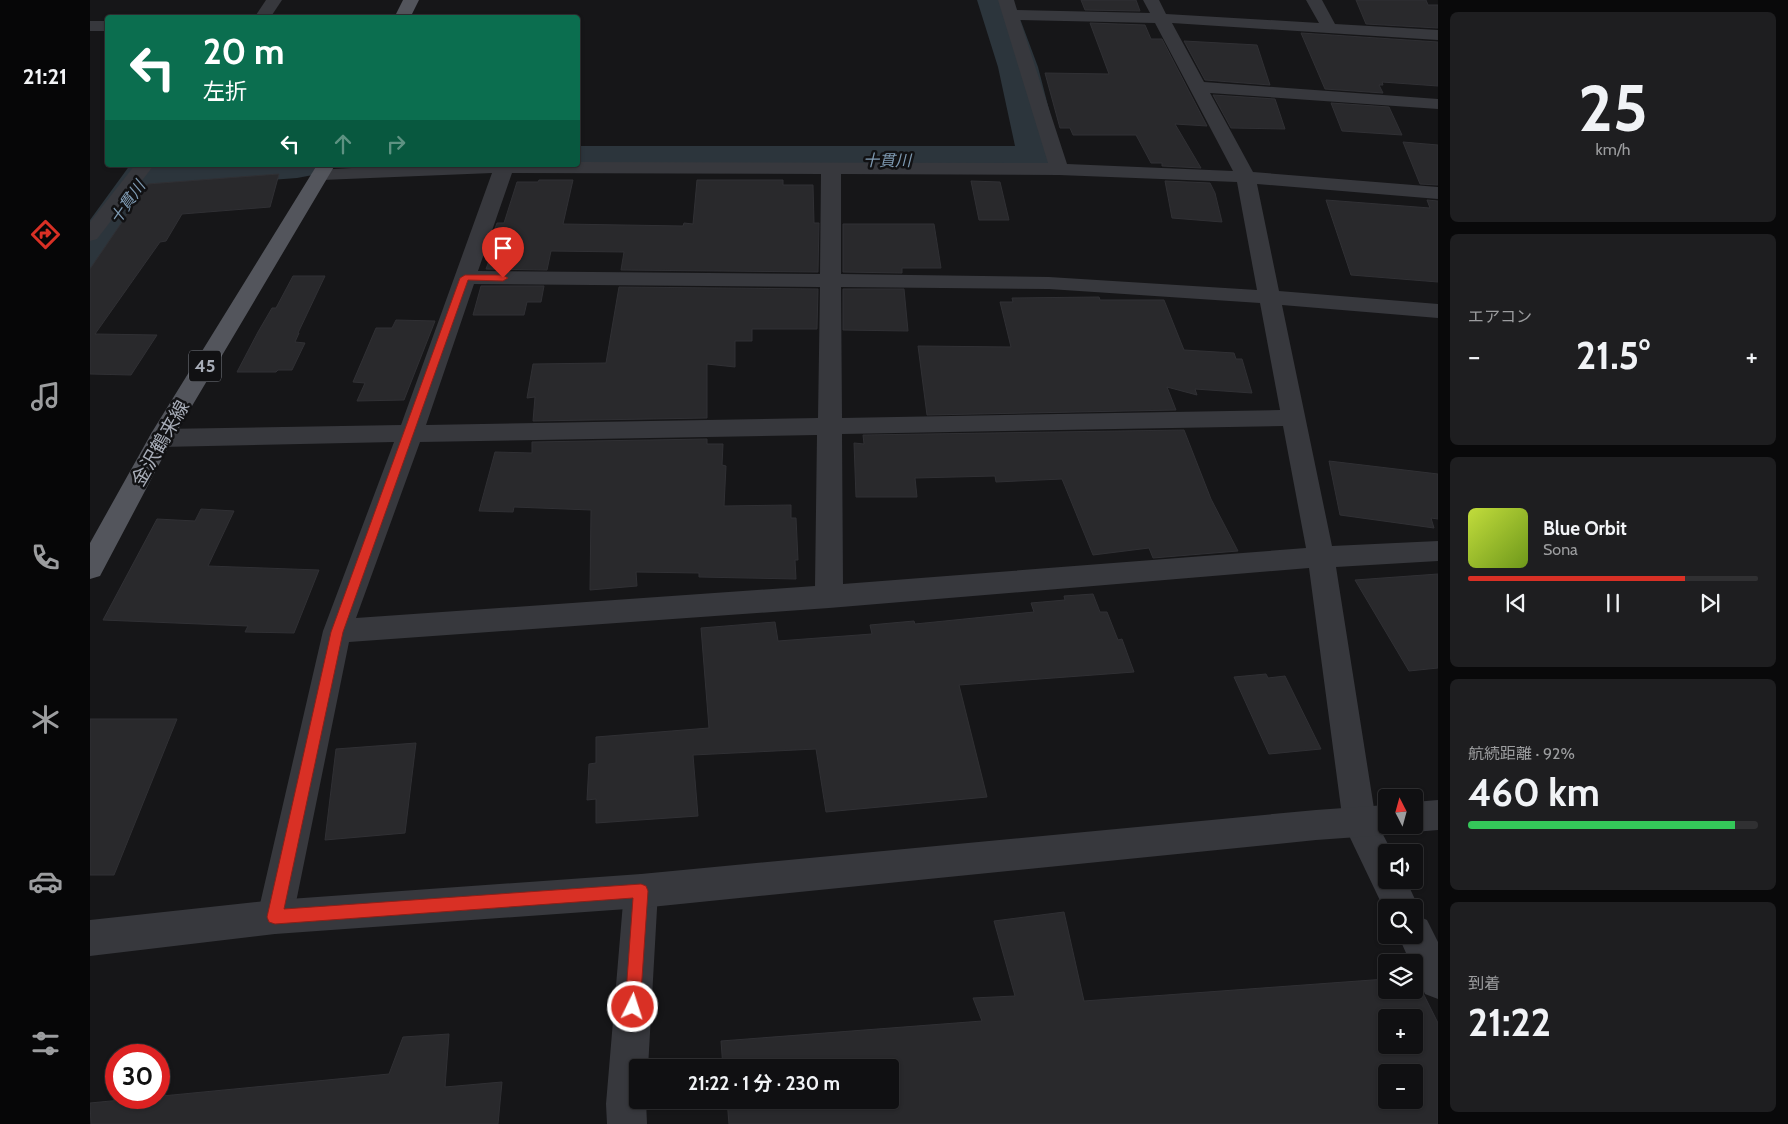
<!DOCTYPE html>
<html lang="ja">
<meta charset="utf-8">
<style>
body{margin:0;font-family:Cabin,"Noto Sans JP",sans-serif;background:#1e1e20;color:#f1f3f6;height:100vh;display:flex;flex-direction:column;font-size:19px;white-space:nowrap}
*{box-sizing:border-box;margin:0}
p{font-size:16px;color:#9c9d9f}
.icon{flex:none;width:28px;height:28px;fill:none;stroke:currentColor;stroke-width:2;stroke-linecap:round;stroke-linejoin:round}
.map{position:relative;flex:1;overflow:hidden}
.details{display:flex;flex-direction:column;gap:12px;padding:12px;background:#09090a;width:350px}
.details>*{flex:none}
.top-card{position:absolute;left:15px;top:15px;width:475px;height:152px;border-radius:5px;box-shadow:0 1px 4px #0004,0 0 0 1px #303032;background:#0b6e4f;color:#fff;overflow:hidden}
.needle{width:32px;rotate:354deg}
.buttons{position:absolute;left:1288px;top:789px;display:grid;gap:10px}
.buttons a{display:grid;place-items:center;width:45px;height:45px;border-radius:5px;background:#101012;box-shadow:0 1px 4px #0004,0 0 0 1px #303032;font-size:25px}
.speed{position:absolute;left:15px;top:1044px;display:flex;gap:10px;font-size:25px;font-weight:700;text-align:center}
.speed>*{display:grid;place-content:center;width:65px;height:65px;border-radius:50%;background:#101012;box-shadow:0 1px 4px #0004,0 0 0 1px #303032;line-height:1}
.speed .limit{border:8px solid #d22;background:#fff;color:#111}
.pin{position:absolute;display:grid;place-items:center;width:42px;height:42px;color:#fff;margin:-51px -21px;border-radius:50% 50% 50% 0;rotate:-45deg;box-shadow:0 0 5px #0007}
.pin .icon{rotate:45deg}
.me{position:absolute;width:55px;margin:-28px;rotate:4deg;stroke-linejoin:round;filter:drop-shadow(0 0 4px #0008)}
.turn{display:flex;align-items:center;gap:18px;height:105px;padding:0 15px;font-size:22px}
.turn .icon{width:65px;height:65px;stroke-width:2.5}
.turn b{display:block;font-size:35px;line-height:42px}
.lanes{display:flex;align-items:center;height:48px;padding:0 15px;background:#0003;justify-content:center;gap:25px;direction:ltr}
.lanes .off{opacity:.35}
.big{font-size:38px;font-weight:700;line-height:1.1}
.details .card{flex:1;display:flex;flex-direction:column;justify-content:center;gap:8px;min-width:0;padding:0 18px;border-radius:8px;background:#1e1e20}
.details .dial{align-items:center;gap:0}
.dial b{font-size:65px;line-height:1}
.song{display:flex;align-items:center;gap:15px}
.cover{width:60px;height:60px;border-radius:8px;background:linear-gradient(135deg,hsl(70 70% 55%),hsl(80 70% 35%))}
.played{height:5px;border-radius:2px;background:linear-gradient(90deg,#d93025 75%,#303032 75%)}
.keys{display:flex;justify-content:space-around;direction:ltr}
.heat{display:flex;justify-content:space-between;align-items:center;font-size:28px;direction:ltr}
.charge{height:8px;border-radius:4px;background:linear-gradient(90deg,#34c759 92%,#303032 0)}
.trip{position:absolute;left:539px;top:1059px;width:270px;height:50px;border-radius:5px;background:#101012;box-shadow:0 1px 4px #0004,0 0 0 1px #303032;font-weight:700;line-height:50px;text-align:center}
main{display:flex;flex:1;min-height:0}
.tabs{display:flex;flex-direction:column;width:90px;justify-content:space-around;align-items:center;background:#060607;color:#9c9d9f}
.tabs .icon{width:35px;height:35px}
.tabs .selected{color:#d93025}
.tabs b{font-size:22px;color:#f1f3f6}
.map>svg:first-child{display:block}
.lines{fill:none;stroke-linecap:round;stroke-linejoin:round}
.river{fill:#2c353c;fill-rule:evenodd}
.building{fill:#29292c;stroke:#303034;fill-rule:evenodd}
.minor{fill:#37383d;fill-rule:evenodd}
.tertiary{fill:#37383d;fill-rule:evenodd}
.primary{fill:#53555c;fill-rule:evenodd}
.route{fill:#d93025;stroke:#8d1f18}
.labels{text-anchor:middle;stroke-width:5;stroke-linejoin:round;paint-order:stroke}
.far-water-label{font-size:16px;font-style:italic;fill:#7f9bb3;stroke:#111113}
.shield{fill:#111113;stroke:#7b7e86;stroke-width:1}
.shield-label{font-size:18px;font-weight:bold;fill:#a8adb8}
.street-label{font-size:19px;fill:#a8adb8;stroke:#111113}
</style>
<main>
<nav class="tabs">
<b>21:21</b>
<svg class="icon selected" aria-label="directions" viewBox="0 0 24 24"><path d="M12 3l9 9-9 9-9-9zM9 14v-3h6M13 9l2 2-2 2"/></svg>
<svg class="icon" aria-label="music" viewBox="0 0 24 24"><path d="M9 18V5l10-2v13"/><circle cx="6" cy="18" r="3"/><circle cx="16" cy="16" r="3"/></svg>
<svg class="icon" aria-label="phone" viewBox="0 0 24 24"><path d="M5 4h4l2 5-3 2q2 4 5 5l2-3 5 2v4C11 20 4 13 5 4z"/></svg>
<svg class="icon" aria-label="climate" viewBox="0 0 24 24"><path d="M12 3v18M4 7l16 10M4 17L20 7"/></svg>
<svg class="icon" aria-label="car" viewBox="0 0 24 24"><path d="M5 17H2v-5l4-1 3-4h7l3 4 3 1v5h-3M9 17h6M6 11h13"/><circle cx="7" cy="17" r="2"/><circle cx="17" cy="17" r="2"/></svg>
<svg class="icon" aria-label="filters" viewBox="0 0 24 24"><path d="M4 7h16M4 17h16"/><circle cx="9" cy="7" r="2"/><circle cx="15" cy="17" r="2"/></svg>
</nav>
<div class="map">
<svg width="1348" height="1124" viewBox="0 0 1348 1124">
<rect width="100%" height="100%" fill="#161618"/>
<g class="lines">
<g class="river">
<path d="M887 0H923L948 67 970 152 964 161 927 173 488 172 472 168 470 165H488V146H925L908 67Z"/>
<path d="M40 165H229L223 175 207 178 70 188 17 265 0 270V220Z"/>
</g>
</g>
<g class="building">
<path d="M991 0H1046L1050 11 995 10Z"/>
<path d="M1266 0H1336L1338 5H1348V28L1276 24Z"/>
<path d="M1000 23 1055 25 1061 39H1072L1117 126 1085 124 1111 168 1072 166V163H1061L1046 135H983L980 128H970L955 73 1019 74Z"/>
<path d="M1211 33 1348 42V86L1292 82 1293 85H1289L1293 93 1235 89Z"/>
<path d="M1094 41 1167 45 1180 85 1115 80Z"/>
<path d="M1123 95 1185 99 1195 129 1141 128Z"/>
<path d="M1241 103 1299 107 1312 135 1252 131Z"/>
<path d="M1313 142 1348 145V185L1330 184Z"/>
<path d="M189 174 180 207 92 214 76 241 70 242 5 334 67 335 41 375 0 374V269L58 184Z"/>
<path d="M449 180H483L473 224 593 226 594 223 603 224 607 180H693V185H723L724 223H729L728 272 531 270 534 252 461 251 457 270 396 269 403 250H397L407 223H414L427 182H448Z"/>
<path d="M881 181 910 182 919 220H889Z"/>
<path d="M1075 181 1120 183 1125 193 1132 222 1082 218Z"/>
<path d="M1236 200 1340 208 1337 200 1348 201V282L1261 275Z"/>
<path d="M753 224H844L851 268H812V273L753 272Z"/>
<path d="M203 276H235L208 333H209L205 342 215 343 202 370H188L186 372H147L168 332 182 308H186Z"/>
<path d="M391 286H454L451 302H437L434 315H383Z"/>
<path d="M529 287 728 289 727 329H662V341H645V367L617 364V418L443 421 445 397 437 398 443 364 516 363Z"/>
<path d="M753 289H814L818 331 753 330Z"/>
<path d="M1009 297 1010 300H1074L1094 350 1144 353 1146 359H1152L1162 393 1105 389 1107 395 1077 387 1086 410 837 415 828 346 921 347 910 302H923L922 298Z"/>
<path d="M306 320 345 321 314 400 267 401 275 383 263 382 286 328H302Z"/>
<path d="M1094 430 1121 499 1148 551 1063 558 1059 548 1003 555 972 479 906 482 905 476 825 478 827 497H766L764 443 774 444 773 435Z"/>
<path d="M617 439V444H633L632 465 636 466 634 506 701 505V518H706L708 560H705L706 579 609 577V573L546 572 547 586 500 590 501 510 424 507 423 512 389 511 405 452 442 453V442Z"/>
<path d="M1239 461 1348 474V519L1341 518 1344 528 1250 515Z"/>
<path d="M111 509 144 511 118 566 229 570 204 633 155 632 158 626 13 620 67 519 105 521Z"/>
<path d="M1348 574V668L1319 671 1265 580Z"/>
<path d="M1003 594 1010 612H1017L1028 640 1032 639 1044 672 869 685 897 797 736 812 726 749 603 755 608 816 506 823V799L497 800 499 764 506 763V737L619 728 611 628 685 622 688 641 782 634 780 625 824 621 825 624 944 612 941 603 975 600 974 596Z"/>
<path d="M1176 674 1178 678 1195 676 1231 749 1179 754 1144 677Z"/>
<path d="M0 719H87L24 875H0Z"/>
<path d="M326 743 315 833 235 840 246 749Z"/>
<path d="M974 912 994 1001 1296 979V990H1324L1325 977 1348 1023V1124H639L637 1100H800V1068H633L631 1041 892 1021 883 998 925 996 904 921ZM1296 1018H1324V1045H1296ZM1296 1072H1324V1100H1296Z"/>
<path d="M359 1034 355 1087 412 1082 408 1124H1L0 1103 299 1074 313 1037Z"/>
</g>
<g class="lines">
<g class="minor">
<path d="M176 0H192L180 18H164Z"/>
<path d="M908 0H924L927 10 1060 13 1053 0H1069L1076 14 1229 23 1216 0H1232L1245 24 1348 30V40L1082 23 1114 82 1348 99V109L1120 93 1163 172 1348 187V199L1167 184 1189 291 1348 304V318L1192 305 1242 546 1348 541V561L1246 567 1286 821 1302 852H1296V880H1316L1329 908 1326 915 1337 920 1348 942V999L1335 994 1324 970V962H1320L1308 935H1324V908H1296V913L1253 823 1219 568 739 608 259 642 203 917 197 929 185 934 173 929 167 917 233 631 304 442 71 447 62 444 59 438 62 432 71 429 311 425 402 173 232 180 225 178 222 174 225 170 317 165H488V162L958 163ZM930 20 1065 23 1143 171 977 164ZM422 173 731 174 730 274 388 271ZM751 174 969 175 1147 182 1167 290 959 277 751 274ZM384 284 730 287 728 418 336 425ZM751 287 959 289 1170 303 1190 410 752 418ZM1193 426 1216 548 753 584 752 434ZM727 435 725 586 266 618 330 442Z"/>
<rect x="0" y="21" width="18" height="10"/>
<path d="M45 165H64L7 239 0 241V222Z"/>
<path d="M551 874 563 879 568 891 558 1068H548V1100H556L557 1124H517L516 1104 534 891 539 879Z"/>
</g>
<g class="tertiary">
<path d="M1348 800V830L1324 832 1312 828 1311 825H1324V802Z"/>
<path d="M1296 805V825H1310L1308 831 1296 835 1226 840 551 908 185 934 0 956V920L185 900 551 874 1226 810Z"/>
</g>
<g class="primary">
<path d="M313 0H329L320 18H304Z"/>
<path d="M227 165H245L83 438 10 576 0 579V543L62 432Z"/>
</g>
</g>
<path class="route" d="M375 275H413L418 278 413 281 378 280 253 632 194 909 551 884 556 886 558 891 550 1007 548 1012 543 1015 537 1012 535 1007 543 898 185 924 179 922 177 917 241 632 370 278Z"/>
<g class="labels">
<g class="far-water-label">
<text x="797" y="166">十貫川</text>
<text transform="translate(37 202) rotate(-55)" y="6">十貫川</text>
</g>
<rect class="shield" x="99" y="350.5" width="32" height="31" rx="4"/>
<g class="shield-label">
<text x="115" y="372">45</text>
</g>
<g class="street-label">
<text transform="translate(70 443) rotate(-60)" y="7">金沢鶴来線</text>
</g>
</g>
</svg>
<div class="buttons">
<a><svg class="needle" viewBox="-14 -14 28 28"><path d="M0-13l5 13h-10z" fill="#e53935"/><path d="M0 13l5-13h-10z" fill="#9c9d9f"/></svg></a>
<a><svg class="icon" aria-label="sound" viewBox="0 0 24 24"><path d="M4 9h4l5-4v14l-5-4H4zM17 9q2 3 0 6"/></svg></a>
<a><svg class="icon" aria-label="search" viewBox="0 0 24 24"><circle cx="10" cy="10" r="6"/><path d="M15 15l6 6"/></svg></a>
<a><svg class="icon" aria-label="layers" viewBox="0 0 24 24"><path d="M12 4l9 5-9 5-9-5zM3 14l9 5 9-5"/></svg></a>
<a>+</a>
<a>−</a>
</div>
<div class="speed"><div class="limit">30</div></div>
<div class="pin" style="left:413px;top:278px;background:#d93025"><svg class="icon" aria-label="arrive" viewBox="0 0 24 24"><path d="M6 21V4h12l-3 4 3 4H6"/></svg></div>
<svg class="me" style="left:543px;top:1007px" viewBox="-20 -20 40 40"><circle r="17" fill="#d93025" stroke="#fff" stroke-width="3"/><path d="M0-11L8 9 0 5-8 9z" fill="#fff"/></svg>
<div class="trip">21:22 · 1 分 · 230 m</div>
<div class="top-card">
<div class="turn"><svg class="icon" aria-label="left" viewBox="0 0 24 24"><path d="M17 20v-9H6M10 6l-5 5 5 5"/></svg><div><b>20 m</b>左折</div></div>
<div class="lanes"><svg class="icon" aria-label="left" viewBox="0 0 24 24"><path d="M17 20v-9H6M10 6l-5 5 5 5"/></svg><svg class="icon off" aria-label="ahead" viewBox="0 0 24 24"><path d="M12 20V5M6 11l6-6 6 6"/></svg><svg class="icon off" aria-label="right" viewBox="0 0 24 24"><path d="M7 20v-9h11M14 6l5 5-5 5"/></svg></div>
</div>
</div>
<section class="details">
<div class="card dial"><b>25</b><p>km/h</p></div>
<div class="card"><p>エアコン</p>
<div class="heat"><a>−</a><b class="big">21.5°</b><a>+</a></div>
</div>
<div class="card">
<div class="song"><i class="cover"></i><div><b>Blue Orbit</b><p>Sona</p></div></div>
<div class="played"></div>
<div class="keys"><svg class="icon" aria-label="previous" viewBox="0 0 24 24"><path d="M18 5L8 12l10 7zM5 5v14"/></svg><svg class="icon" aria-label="pause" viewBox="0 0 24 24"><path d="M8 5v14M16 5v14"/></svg><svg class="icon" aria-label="next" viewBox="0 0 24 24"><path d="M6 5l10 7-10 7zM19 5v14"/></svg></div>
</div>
<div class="card"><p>航続距離 · 92%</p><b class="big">460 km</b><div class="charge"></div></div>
<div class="card"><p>到着</p><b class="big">21:22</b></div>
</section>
</main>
